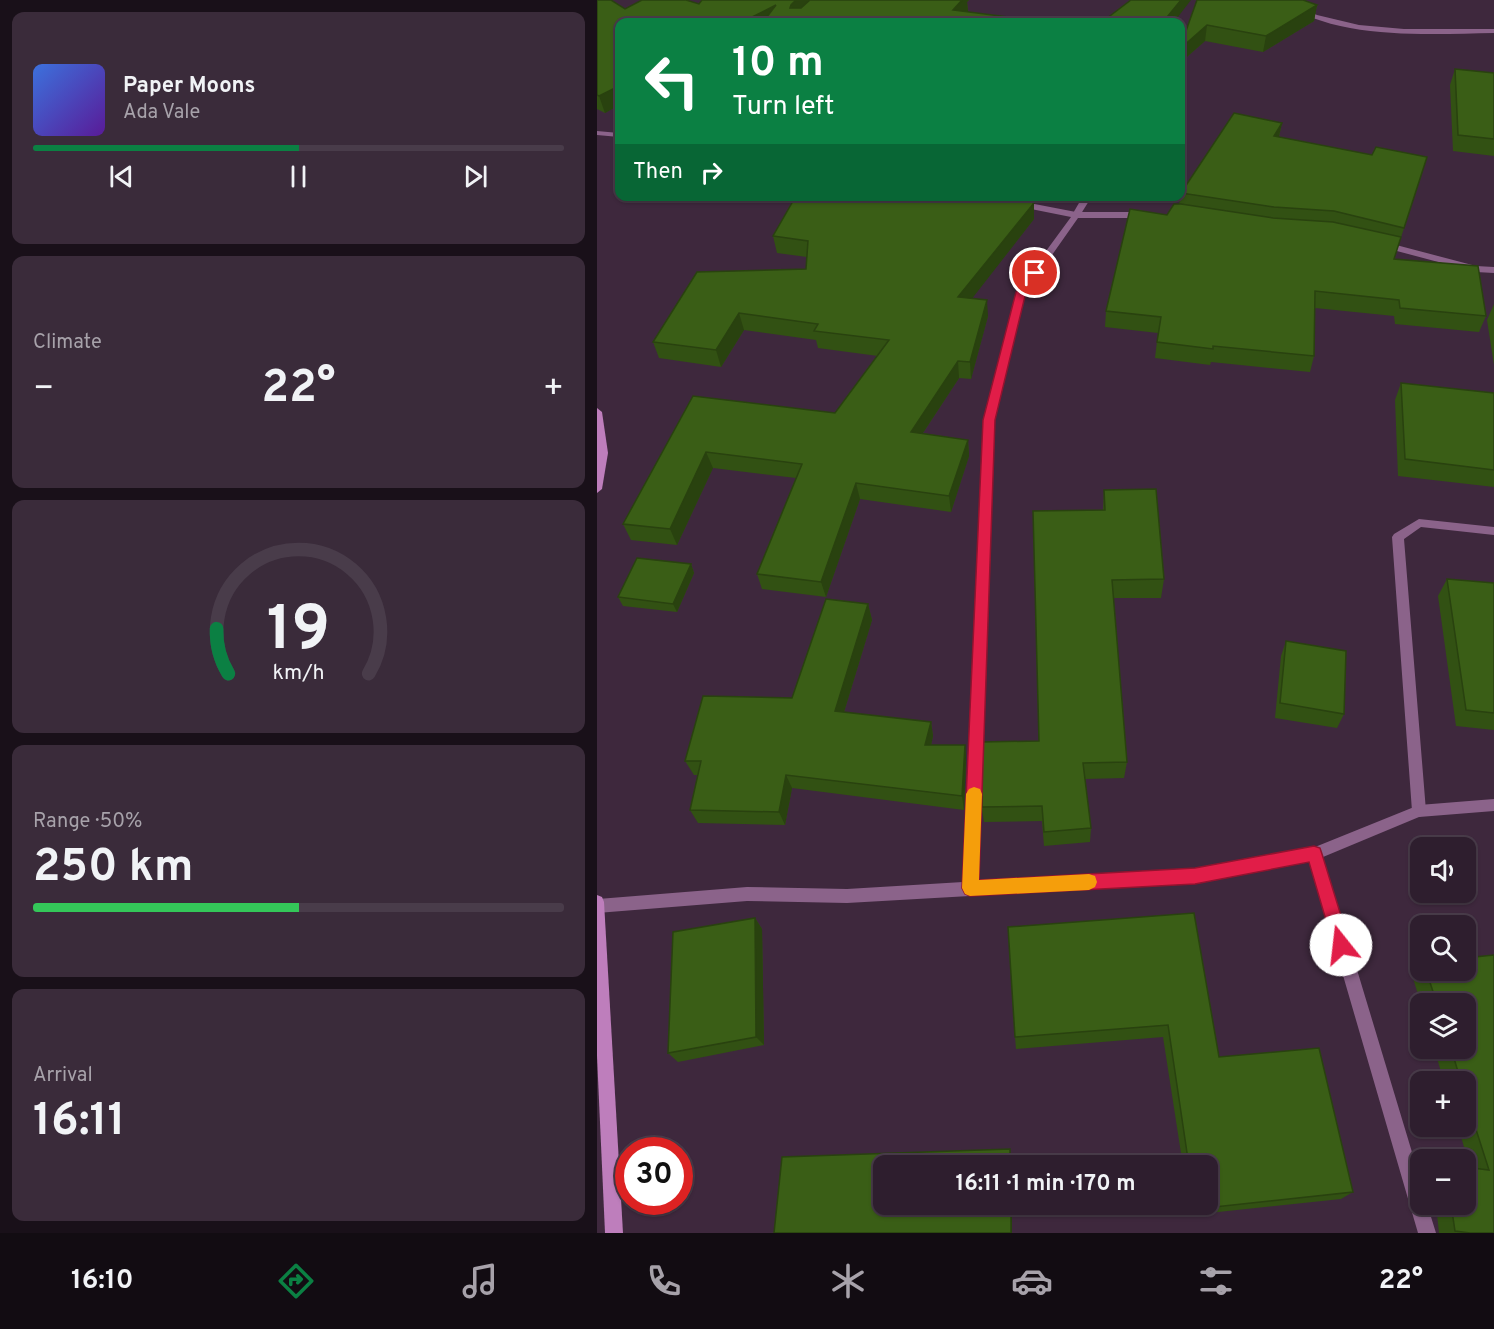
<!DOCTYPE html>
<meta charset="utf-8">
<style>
body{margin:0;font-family:Overpass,sans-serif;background:#3a2b3a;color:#f1f3f6;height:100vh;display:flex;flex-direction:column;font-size:22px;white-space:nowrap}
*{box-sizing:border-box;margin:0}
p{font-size:20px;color:#a7a2aa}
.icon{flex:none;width:33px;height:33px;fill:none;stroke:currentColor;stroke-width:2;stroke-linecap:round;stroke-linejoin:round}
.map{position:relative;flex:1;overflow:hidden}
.sheet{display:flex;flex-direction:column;gap:12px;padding:12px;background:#191019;width:597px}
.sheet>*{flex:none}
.hud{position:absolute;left:18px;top:18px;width:570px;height:183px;border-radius:12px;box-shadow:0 2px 4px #0004,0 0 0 2px #493c4a;background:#0b8043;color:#fff;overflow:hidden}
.buttons{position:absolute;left:813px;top:837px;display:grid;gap:12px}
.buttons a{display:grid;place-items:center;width:66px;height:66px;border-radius:12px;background:#2e1e2e;box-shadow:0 2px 4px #0004,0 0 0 2px #493c4a;font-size:30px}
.speed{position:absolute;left:18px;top:1137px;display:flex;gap:12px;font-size:30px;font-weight:700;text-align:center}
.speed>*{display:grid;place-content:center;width:78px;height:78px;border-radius:50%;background:#2e1e2e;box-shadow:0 2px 4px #0004,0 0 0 2px #493c4a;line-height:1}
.speed .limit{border:9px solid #d22;background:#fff;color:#111}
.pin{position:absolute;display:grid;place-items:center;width:51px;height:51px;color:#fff;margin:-26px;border:3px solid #fff;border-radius:50%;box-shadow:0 2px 6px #0007}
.me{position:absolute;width:66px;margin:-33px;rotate:344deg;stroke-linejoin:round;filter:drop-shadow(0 0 4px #0008)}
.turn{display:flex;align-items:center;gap:21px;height:126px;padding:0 18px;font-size:27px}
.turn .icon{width:78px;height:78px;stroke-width:2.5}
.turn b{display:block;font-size:42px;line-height:51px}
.then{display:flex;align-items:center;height:57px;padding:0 18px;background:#0003;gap:12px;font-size:22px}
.big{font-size:45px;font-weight:700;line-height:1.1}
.sheet .tile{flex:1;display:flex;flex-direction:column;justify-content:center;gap:9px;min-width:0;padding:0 21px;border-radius:12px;background:#3a2b3a}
.sheet .dial{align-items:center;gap:0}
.dial svg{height:156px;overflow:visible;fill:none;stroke:#493c4a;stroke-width:7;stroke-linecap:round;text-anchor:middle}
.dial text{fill:#f1f3f6;stroke:none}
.song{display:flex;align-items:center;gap:18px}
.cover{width:72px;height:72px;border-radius:9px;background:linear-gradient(135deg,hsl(220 70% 55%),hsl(270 70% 35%))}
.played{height:6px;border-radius:3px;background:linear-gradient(90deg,#0b8043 50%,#493c4a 50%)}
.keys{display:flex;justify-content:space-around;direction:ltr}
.heat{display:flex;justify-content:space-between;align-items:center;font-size:33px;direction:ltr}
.charge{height:9px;border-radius:4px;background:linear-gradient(90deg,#34c759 50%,#493c4a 0)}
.trip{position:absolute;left:276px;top:1155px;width:345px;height:60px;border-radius:12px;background:#2e1e2e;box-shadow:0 2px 4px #0004,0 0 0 2px #493c4a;font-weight:700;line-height:60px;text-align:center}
.tabs{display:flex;height:96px;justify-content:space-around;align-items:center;background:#120c12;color:#a7a2aa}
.tabs .icon{width:42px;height:42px}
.tabs .selected{color:#0b8043}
.tabs b{font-size:27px;color:#f1f3f6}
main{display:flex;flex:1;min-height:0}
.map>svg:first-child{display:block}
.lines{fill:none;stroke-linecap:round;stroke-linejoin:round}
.lane{fill:#8b638a;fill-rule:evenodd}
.street{fill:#8b638a;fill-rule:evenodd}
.secondary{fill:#be7ebc;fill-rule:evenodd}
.wall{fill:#325113}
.shaded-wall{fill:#29420f}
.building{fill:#3a5e16;stroke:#29420f;stroke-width:1.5}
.route{fill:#e11d48;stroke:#92132f;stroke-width:1.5}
.slow{fill:#f59e0b}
</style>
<main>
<section class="sheet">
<div class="tile">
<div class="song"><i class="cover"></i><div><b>Paper Moons</b><p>Ada Vale</p></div></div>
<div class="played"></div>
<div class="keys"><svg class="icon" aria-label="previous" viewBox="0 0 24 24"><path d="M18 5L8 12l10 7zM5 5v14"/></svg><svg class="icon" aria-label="pause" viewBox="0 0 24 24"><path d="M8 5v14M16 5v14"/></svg><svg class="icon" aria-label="next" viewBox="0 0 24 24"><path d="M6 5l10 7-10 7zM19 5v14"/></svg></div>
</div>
<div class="tile"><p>Climate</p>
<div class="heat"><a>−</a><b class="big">22°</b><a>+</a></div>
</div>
<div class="tile dial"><svg viewBox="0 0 100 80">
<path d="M14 69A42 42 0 1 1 86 69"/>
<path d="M14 69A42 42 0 0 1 8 46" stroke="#0b8043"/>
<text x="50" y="56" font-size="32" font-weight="700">19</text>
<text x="50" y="72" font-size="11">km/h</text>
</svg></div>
<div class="tile"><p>Range · 50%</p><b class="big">250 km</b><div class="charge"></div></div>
<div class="tile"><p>Arrival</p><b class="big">16:11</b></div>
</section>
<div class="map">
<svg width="897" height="1233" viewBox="0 0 897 1233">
<rect width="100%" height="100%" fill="#3e283d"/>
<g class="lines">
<g class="lane">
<path d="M682 0H690L720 15 762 25 807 29H897V33C831 34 738 41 682 0Z"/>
<path d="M486 196H495L482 217H476L475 215Z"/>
<path d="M822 519 897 527V535L824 527 807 539 829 811 827 815 822 817 817 815 815 811 795 537 797 534Z"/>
</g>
<g class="street">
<path d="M0 131 22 133V137L0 135Z"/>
<path d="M422 201 479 212H548L552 215 548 218H481L429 292 397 420 380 882 598 869 718 847 822 805 897 799V811L822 817 726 857 824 1182V1204H830L839 1233H821L713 862 598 883 250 903 150 901 0 913 1 899 150 887 250 889 366 882 387 420 419 292 474 217 419 206V202Z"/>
<path d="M784 241 879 266 897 267V273L879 272 781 246V242Z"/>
</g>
<g class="secondary">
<path d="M0 408 5 412 11 453 5 489 0 493Z"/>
<path d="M0 895 5 897 7 902 26 1233H8L0 1056Z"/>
</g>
</g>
<g class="wall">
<path d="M0 0 28 9 102 4 105 0H372L370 2 371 11 370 12 22 22V105L8 113 0 109Z"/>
<path d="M600 0 720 5 717 21 666 52 608 41 584 62V45Z"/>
<path d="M858 69 897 73V156L856 151 853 85Z"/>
<path d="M685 123 682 137 775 155 830 157 797 259 889 316 882 332 798 324 797 316 718 308 717 356 713 372 614 362 613 365 558 358 561 333 508 327 509 311 570 215 582 204 584 193Z"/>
<path d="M199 196H445L441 202 434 201 437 203V219L375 298 391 316 374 379 362 378 326 433 371 440 372 456 354 512 263 499 229 597 165 589 160 574 199 478 116 468 80 545 34 540 26 524 96 396 238 413 281 356 221 348 219 340 147 330 124 367 62 358 56 342 209 269 210 257 180 253 176 236Z"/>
<path d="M897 304V365L890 320Z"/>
<path d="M804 383 897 393V487L801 476 798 400Z"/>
<path d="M507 490 567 579 564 598H516L530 762 527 778 488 779 494 828 493 842 447 846 445 821 387 822 383 797 442 741 506 510Z"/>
<path d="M94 564 97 573 80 612 26 606 21 597Z"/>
<path d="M850 579 897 583V730L859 726 841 596Z"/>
<path d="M271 604 275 620 247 712 334 722 336 736 334 745H368L369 758 367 810 195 788 188 825 101 823 93 810 101 775H97L88 761 195 698Z"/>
<path d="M689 641 747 714 740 728 678 718 684 656Z"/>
<path d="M597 913 622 1057 756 1192 744 1199 593 1215 592 1204H610V1166H586L566 1037 419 1049 418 1037Z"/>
<path d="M158 918 165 929 167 1045 81 1062 71 1053Z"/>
<path d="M897 955V1233H842L839 1204H868L873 1168 861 1126H868V1082H847L837 1048H868V1004H824L815 975 824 965V970H868Z"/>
</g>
<g class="shaded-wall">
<path d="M199 0H220L197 20 194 5Z"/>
<path d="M364 0H372L370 2 371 11 360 22 356 10Z"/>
<path d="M584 0H594L577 22H566Z"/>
<path d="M179 5 178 22H145Z"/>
<path d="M720 5 717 21 666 52 669 36Z"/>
<path d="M610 25 608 41 584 62V48Z"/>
<path d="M22 86V105L8 113 2 96Z"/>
<path d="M685 123 681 140 677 136Z"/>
<path d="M432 196H434V206L437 203V219L363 314 361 297Z"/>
<path d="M441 196H445L441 202Z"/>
<path d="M390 300 391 316 374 379 373 362Z"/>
<path d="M142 313 147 330 124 367 119 350Z"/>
<path d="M361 361 362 378 316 448 314 432Z"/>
<path d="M371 440 372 456 354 512 352 496Z"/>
<path d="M109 452 116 468 80 545 73 529Z"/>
<path d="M259 483 263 499 229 597 224 582Z"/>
<path d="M94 564 97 573 80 612 76 604Z"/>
<path d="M271 604 275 620 243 725 238 711Z"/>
<path d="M334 722 336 736 331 759 328 745Z"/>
<path d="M368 745 369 758 367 810 365 796Z"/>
<path d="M189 775 195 788 188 825 182 812Z"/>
<path d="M158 918 165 929 167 1045 159 1037Z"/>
<rect x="414" y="1204" width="1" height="29"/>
</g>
<g class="building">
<path d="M0 0H14L28 9 45 0H89L102 4 105 0H199L194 5 193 8H204L213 0H365L356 10 451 22H166L179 5 145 22H22V86L2 96 0 95Z"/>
<path d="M534 0H584L566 22H505Z"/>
<path d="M600 0H706L720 5 669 36 610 25 584 48V45Z"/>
<path d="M858 69 897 73V139L861 135Z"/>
<path d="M637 113 685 123 677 136 775 155 779 147 830 157 807 228 737 211 677 207 584 193Z"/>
<path d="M199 196H432L429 200 437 203 361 297 390 300 373 362 361 361 314 432 371 440 352 496 259 483 224 582 160 574 205 464 109 452 73 529 26 524 96 396 238 413 292 340 217 331 221 324 142 313 119 350 56 342 100 272 209 269 211 241 176 236Z"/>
<path d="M577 204H584L676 218 736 222 804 237 797 259 881 266 889 316 803 308 802 300 718 291 717 356 616 346V349L560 342 564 317 509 311 533 209 570 215Z"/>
<path d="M804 383 897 393V470L808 459Z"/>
<path d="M559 489 567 579 515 580 530 762 486 763 494 828 447 832 445 806 385 807V797H383L385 742 442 741 436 511 508 510 507 490Z"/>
<path d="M40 558 94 564 76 604 21 597Z"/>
<path d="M850 579 897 583V713L869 710Z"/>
<path d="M229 599 271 604 238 711 334 722 328 745H368L365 796 189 775 182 812 93 810 104 761H88L106 696 195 698Z"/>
<path d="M689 641 749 651 747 714 683 703Z"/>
<path d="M597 913 622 1057 722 1048 756 1192 599 1209 598 1204H610V1166H592L571 1025 418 1037 411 927Z"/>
<path d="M158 918 159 1037 71 1053 76 932Z"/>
<path d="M897 955V1233H873L858 1231 854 1204H868V1167L892 1170 868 1095V1082H864L854 1048H868V1004H840L829 970H868V958Z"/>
<path d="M413 1149V1166H286V1204H414V1233H177L185 1157Z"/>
</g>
<path class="route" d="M438 269 443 273 429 292 398 420 382 880 598 868 717 846 723 848 725 854 753 945 750 951 744 954 738 951 712 862 598 884 373 896 368 894 365 888 386 420 419 292 434 270Z"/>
<path class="slow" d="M377 787 383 789 385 794 382 880 492 874 498 876 500 882 498 887 492 890 373 896 368 894 365 888 369 794 372 789Z"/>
</svg>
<div class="buttons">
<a><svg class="icon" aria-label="sound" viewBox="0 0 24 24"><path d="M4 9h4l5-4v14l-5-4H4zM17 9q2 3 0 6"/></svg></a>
<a><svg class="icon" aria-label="search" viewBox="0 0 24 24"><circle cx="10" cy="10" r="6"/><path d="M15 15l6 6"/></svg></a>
<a><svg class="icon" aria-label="layers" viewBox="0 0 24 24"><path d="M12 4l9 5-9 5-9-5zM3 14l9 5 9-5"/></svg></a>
<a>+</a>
<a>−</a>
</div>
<div class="speed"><div class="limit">30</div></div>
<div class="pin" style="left:438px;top:273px;background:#d93025"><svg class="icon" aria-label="arrive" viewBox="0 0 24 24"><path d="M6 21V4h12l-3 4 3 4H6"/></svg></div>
<svg class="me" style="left:744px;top:945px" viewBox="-20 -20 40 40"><circle r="19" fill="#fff"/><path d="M0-13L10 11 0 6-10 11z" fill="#e11d48"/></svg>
<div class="trip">16:11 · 1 min · 170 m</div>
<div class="hud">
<div class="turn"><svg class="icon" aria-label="left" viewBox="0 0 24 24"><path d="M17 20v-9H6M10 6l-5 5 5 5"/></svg><div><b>10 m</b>Turn left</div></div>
<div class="then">Then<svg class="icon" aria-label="right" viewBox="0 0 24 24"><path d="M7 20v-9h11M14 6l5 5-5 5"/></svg></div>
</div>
</div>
</main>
<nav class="tabs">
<b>16:10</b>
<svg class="icon selected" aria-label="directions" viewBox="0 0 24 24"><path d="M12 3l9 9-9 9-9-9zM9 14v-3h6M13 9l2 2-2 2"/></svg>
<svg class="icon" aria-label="music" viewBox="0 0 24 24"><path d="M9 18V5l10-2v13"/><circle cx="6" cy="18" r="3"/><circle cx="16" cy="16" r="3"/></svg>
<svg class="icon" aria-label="phone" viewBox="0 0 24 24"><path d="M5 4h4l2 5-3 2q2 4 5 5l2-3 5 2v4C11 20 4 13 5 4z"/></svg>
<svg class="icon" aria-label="climate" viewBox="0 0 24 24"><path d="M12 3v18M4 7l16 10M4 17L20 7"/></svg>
<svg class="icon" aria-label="car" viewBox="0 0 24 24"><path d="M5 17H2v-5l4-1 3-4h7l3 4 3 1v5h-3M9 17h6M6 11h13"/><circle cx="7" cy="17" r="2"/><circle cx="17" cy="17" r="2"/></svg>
<svg class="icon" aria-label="filters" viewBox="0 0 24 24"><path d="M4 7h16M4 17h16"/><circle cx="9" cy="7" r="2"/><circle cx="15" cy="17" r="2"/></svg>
<b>22°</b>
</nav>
